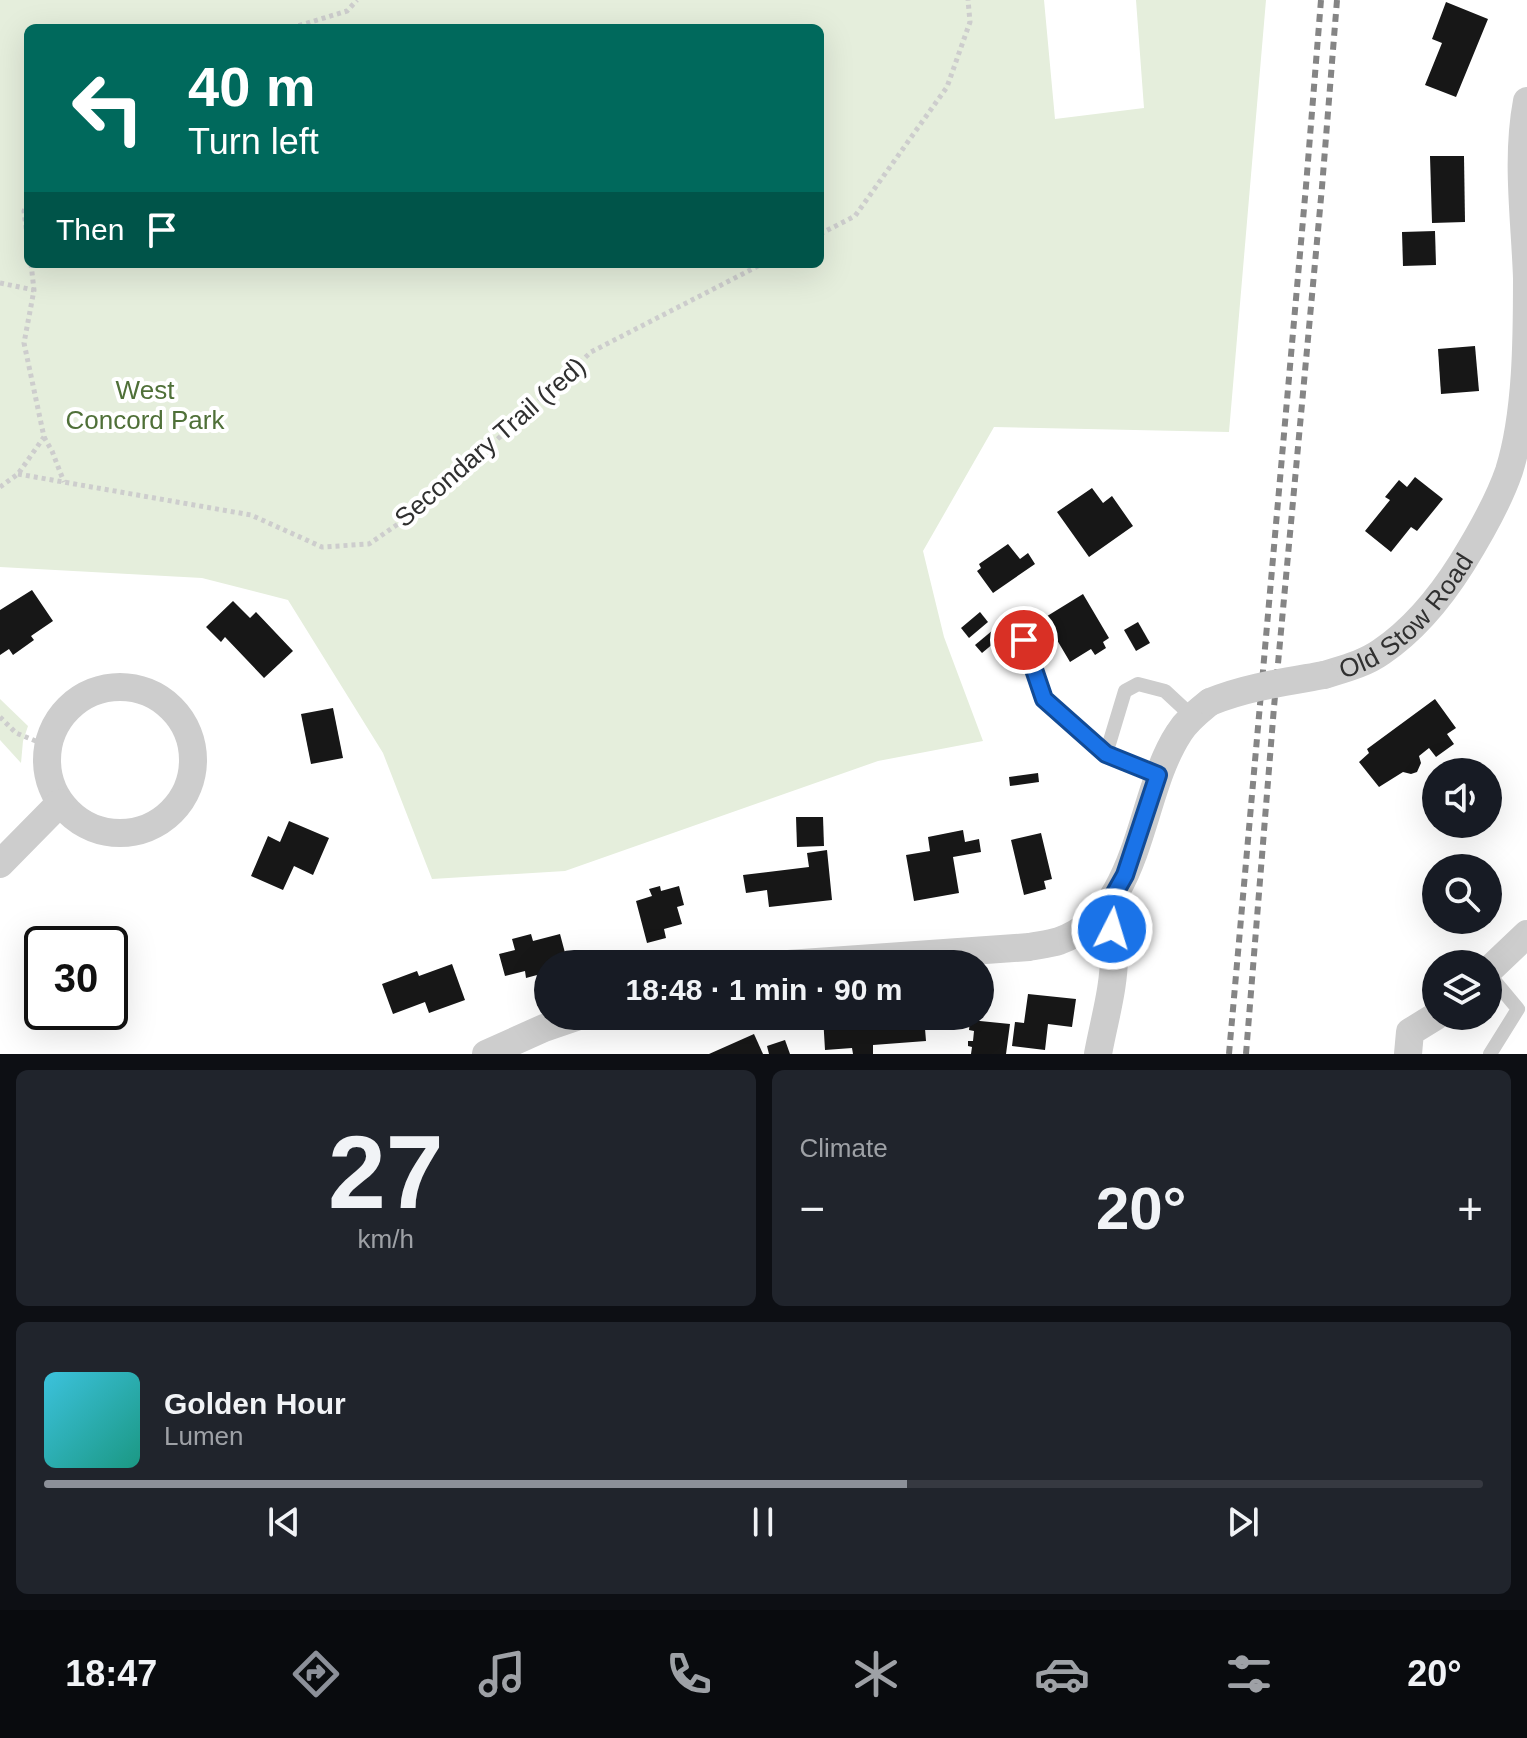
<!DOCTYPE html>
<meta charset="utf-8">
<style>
body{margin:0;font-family:Helvetica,sans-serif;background:#20242c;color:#f1f3f6;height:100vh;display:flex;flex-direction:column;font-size:30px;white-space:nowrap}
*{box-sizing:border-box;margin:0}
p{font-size:26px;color:#9ea1a6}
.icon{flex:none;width:44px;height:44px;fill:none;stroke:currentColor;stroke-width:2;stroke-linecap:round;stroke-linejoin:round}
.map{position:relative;height:1054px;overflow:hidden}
.sheet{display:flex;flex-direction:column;gap:16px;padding:16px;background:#0d0f14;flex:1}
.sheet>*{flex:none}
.hud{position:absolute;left:24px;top:24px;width:800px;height:244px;border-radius:12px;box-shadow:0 8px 32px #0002;background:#00695c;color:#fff;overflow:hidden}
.controls{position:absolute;left:1422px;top:758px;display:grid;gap:16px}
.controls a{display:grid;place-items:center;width:80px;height:80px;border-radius:50%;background:#171b24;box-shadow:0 8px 32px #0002;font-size:40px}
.speed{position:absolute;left:24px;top:926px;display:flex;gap:16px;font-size:40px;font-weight:700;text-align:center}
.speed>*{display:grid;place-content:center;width:104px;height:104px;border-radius:50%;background:#171b24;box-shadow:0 8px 32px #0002;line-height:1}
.speed .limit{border:4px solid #111;border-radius:12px;background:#fff;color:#111}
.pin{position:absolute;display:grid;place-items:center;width:68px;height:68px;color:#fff;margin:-34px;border:4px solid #fff;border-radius:50%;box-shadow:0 2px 8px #0007}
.me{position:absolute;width:88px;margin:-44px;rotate:5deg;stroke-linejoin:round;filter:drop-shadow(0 0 6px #0008)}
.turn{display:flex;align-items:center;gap:28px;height:168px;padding:0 32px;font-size:36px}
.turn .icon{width:104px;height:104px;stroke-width:2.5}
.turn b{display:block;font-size:56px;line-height:68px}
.then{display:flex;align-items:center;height:76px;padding:0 32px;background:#0003;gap:16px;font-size:30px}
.big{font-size:60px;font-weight:600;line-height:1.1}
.sheet .widget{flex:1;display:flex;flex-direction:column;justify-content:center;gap:12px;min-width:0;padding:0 28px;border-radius:12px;background:#20242c}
.sheet .dial{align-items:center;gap:0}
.dial b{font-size:104px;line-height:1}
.song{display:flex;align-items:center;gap:24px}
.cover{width:96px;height:96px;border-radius:12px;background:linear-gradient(135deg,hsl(190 70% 55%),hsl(170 70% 35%))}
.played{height:8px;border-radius:4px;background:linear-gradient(90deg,#8c9099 60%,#363941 60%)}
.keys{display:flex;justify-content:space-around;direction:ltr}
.heat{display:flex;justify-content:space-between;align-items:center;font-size:44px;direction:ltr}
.sheet .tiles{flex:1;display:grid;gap:16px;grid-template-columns:1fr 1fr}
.widget:last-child{grid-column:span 2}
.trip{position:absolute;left:534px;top:950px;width:460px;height:80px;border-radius:40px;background:#171b24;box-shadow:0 8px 32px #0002;font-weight:600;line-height:80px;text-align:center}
.tab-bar{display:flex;height:128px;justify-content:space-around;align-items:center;background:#090b0e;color:#9ea1a6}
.tab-bar .icon{width:56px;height:56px}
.tab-bar .on{color:#8c9099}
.tab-bar b{font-size:36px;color:#f1f3f6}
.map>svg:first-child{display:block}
.green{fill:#e5eedc;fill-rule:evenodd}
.building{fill:#171717}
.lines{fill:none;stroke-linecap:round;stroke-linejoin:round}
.path{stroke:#cdcdcd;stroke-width:5;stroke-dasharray:4 4;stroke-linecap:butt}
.lane{stroke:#cdcdcd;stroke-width:14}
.street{stroke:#cdcdcd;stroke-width:28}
.rail{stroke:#858585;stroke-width:6;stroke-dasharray:8 6;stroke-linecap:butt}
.street-bridge{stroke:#cdcdcd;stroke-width:28}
.route-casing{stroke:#114b97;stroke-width:20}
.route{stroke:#1a73e8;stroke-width:14}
.labels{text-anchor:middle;stroke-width:8;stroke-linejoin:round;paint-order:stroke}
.park-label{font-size:26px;fill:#4f7038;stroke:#fff}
.street-label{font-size:26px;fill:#303030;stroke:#fff}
</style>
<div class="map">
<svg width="1527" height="1054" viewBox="0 0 1527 1054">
<rect width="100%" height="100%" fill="#fff"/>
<g class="green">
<path d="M0 0H1044L1055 119 1144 108 1136 0H1266L1229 432 994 427 923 551 944 637 983 741 878 761 565 871 432 879 383 753 288 600 202 578 0 567ZM28 28H820V264H28Z"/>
<path d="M0 699 28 726 23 741 21 763 0 740Z"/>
</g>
<g class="building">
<path d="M1446 2 1488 19 1456 97 1425 85 1442 43 1432 39Z"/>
<path d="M1430 156H1464L1465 222 1432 223Z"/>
<path d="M1435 231 1436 265 1403 266 1402 232Z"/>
<path d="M1475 346 1479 391 1441 394 1438 349Z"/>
<path d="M1415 477 1443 499 1417 531 1411 527 1391 552 1365 531 1390 500 1385 497 1399 480 1407 487Z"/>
<path d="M1092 488 1103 503 1112 496 1133 526 1089 557 1057 512Z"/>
<path d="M1008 544 1020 559 1028 553 1035 564 993 593 977 571 981 568 979 564Z"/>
<path d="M32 590 53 621 31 636 34 640 13 655 9 649 0 655V610Z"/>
<path d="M1083 594 1109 638 1103 642 1106 648 1095 655 1091 649 1070 662 1044 618Z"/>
<path d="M233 601 250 618 256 612 293 651 264 678 225 637 221 642 206 627Z"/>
<path d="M980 612 988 622 969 638 961 628Z"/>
<path d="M1138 622 1150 643 1136 651 1124 630Z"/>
<path d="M993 630 1000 638 982 653 975 645Z"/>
<path d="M1435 699 1456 728 1447 734 1454 744 1436 757 1429 748 1419 756 1421 763 1417 772 1411 774 1403 772 1379 787 1359 762 1369 753 1367 749Z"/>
<path d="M333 708 343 758 311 764 301 714Z"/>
<path d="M1038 773 1039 782 1010 786 1009 777Z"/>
<path d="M796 817H823L824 846 797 847Z"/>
<path d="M289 821 329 838 313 875 294 866 283 890 251 876 268 836 280 842Z"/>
<path d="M963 830 965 842 979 839 981 852 953 857 959 893 914 901 906 855 930 851 928 837Z"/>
<path d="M1041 833 1052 879 1044 881 1046 889 1024 895 1011 840Z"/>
<path d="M827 850 832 900 769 907 767 890 746 893 743 875 809 867 807 853Z"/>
<path d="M660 886 661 891 679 886 684 905 677 907 682 924 664 929 666 938 647 943 636 901 652 896 649 889Z"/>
<path d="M531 934 533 941 560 934 568 964H548V972L526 978 525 971 505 976 499 954 515 950 512 939Z"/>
<path d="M452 964 465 1000 429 1013 425 1002 393 1014 382 984 417 971 419 976Z"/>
<path d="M1028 994 1076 999 1072 1027 1048 1024 1045 1050 1012 1046 1015 1022 1024 1023Z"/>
<path d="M823 1016H924L926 1041 873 1045V1054H853L852 1048 825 1050Z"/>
<path d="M970 1020 1010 1024 1006 1054H971L972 1047 968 1046V1041H973L974 1031 969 1030Z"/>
<path d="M754 1034 763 1054H709Z"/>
<path d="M785 1040 790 1054H769L767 1046Z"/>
</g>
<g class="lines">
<g class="path">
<path d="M291 28 347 11 357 0"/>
<path d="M28 202 24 211 28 244"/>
<path d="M820 234 855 216 947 87 970 22 968 0"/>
<path d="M0 283 34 290"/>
<path d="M44 437 52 451 64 482"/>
<path d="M18 474 251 515 322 547 369 544 430 502 591 352 762 264"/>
<path d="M0 487 18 474 44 437 24 343 34 290 31 264"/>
<path d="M0 717 16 733 48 746"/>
</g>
<g class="lane">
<path d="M1024 640 1044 699 1106 754 1158 775"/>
<path d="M1106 754 1125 691 1138 684 1165 691 1193 717"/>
<path d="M1488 973 1518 1009 1490 1054"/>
</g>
<g class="street">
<path id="s1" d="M1324 675C1343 669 1364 664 1381 652 1415 629 1440 598 1462 563 1480 534 1498 503 1509 471 1527 414 1527 337 1527 278 1525 219 1516 159 1527 101"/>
<circle cx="120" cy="760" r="73"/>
<path d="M0 864 60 803"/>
<path d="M788 964 1029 947C1039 945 1050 944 1059 941 1143 911 1137 797 1179 733 1187 720 1199 711 1210 702"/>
<path d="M1488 971 1527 934"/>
<path d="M486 1054 544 1028 579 1016"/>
<path d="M1098 1054C1104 1021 1115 985 1114 951 1114 936 1110 921 1107 907"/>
<path d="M1408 1054 1410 1032 1436 1016"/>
</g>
<g class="rail">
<path d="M1229 1054 1306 186 1321 0"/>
<path d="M1246 1054 1274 707 1322 187 1337 0"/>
</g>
<path class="street-bridge" d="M1210 702C1247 687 1285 682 1324 675"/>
</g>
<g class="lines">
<g class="route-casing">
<path id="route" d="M1024 640 1044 699 1106 754 1158 775 1125 875 1107 907 1112 929"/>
</g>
<use href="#route" class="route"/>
</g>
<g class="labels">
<g class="park-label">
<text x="145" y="399">West<tspan x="145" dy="30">Concord Park</tspan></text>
</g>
<g class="street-label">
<text transform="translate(490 442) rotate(-41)" y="9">Secondary Trail (red)</text>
<text dy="9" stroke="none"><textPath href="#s1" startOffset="104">Old Stow Road</textPath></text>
</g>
</g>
</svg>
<div class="controls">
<a><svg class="icon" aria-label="sound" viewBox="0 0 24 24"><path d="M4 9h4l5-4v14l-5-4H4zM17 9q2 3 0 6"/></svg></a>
<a><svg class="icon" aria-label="search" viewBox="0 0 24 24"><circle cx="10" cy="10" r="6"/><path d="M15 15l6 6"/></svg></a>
<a><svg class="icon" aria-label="layers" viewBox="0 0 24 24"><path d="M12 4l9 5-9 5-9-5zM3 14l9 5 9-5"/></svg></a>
</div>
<div class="speed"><div class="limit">30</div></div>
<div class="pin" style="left:1024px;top:640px;background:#d93025"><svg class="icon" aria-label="arrive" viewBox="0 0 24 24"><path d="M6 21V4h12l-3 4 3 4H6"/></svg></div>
<svg class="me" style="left:1112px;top:929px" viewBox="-20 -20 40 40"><circle r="17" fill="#1a73e8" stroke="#fff" stroke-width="3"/><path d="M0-11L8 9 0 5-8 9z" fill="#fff"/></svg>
<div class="trip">18:48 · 1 min · 90 m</div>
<div class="hud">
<div class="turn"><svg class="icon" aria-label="left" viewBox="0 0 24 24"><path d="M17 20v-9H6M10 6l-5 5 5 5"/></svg><div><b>40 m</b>Turn left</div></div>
<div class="then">Then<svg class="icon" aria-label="arrive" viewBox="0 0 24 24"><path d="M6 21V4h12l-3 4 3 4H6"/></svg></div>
</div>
</div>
<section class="sheet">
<div class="tiles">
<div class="widget dial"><b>27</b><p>km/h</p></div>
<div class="widget"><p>Climate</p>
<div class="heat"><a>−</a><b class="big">20°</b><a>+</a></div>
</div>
<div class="widget">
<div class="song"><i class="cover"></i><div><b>Golden Hour</b><p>Lumen</p></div></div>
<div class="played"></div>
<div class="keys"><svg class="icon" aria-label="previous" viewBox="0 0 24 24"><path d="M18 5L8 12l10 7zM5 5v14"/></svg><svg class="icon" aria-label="pause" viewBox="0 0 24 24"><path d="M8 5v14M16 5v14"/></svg><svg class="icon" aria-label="next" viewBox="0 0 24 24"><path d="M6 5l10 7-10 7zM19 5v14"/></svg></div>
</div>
</div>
</section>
<nav class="tab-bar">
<b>18:47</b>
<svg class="icon on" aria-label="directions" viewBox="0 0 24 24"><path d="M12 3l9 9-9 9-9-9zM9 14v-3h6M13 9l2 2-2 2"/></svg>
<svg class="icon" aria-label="music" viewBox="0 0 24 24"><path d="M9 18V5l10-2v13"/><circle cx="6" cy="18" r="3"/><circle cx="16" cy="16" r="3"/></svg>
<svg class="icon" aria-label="phone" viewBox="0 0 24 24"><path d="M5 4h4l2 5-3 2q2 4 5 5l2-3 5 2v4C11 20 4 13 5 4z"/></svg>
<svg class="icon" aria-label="climate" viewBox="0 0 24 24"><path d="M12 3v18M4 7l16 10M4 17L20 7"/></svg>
<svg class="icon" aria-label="car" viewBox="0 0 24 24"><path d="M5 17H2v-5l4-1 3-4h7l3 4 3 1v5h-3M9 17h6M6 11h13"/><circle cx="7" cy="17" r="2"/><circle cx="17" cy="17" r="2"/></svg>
<svg class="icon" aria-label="filters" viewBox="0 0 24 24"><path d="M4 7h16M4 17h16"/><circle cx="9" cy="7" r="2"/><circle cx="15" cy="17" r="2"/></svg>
<b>20°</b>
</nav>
